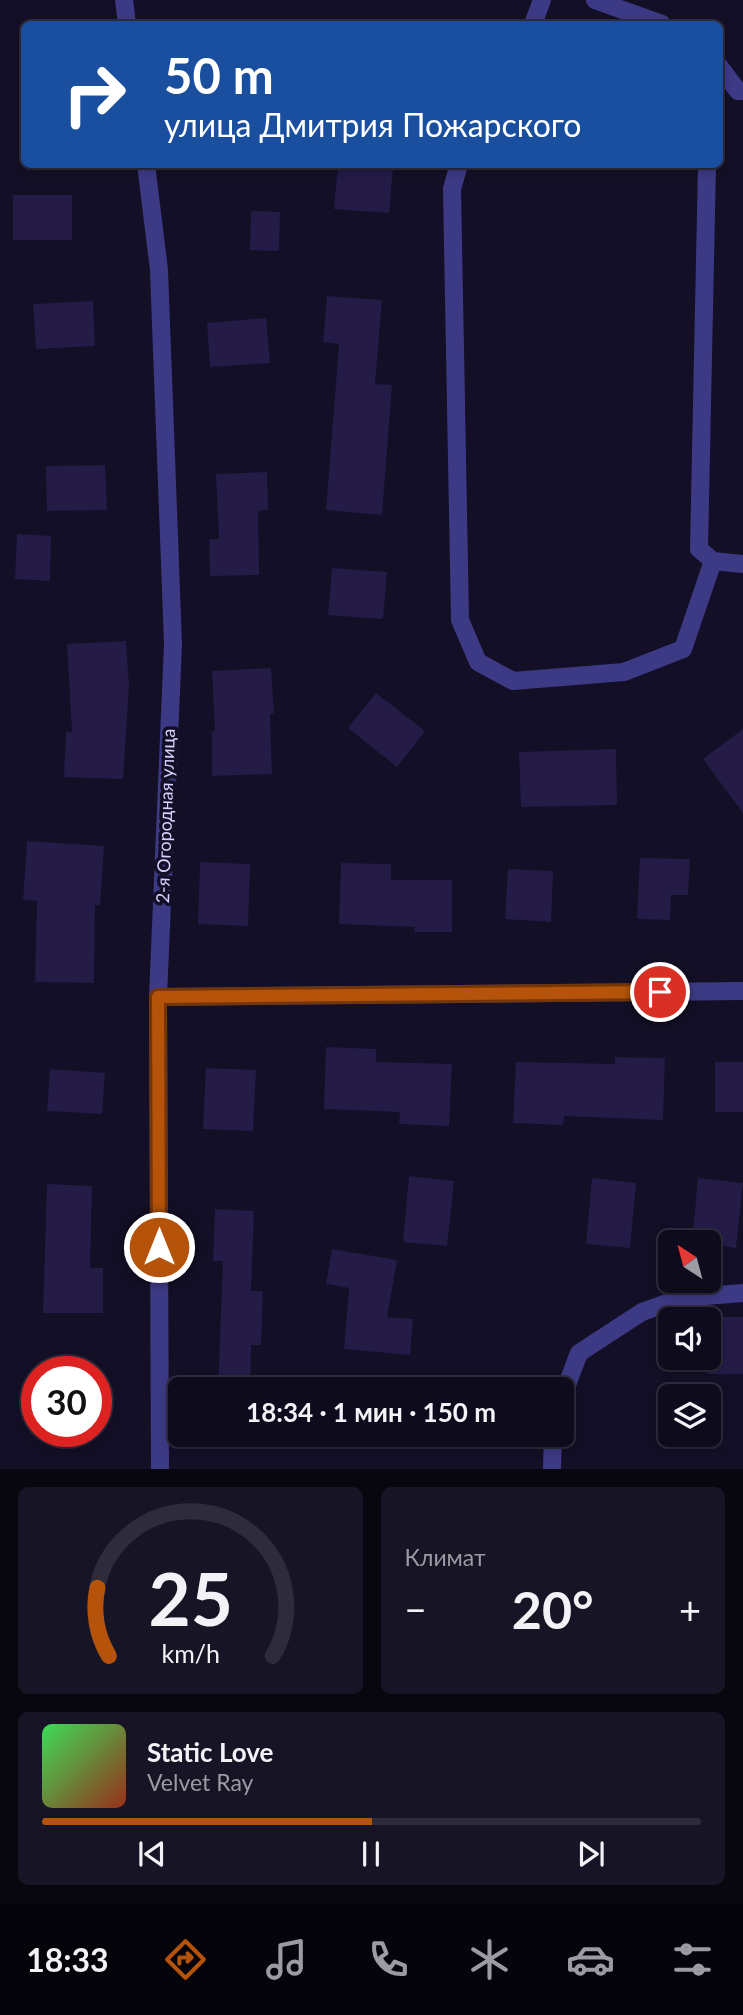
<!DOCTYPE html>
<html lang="ru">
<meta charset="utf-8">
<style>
body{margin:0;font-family:Lato,sans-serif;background:#171425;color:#f1f3f6;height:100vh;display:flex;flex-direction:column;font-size:26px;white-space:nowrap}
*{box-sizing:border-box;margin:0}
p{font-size:23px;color:#9b9ba3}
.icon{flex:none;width:38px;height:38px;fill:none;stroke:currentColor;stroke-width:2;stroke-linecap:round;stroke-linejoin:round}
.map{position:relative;height:1469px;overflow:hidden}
.side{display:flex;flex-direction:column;gap:18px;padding:18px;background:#08060f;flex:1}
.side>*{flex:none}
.guide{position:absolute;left:21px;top:21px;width:702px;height:147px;border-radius:10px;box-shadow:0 4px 10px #0003,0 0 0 2px #2e2b3b;background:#1a4fa0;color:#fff;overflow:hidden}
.needle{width:46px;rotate:324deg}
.buttons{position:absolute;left:658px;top:1230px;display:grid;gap:14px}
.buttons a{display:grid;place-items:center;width:63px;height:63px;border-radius:10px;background:#0e0b1c;box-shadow:0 4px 10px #0003,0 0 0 2px #2e2b3b;font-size:35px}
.speed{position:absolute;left:21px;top:1356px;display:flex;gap:14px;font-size:35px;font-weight:700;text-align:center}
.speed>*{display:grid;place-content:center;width:91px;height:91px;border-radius:50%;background:#0e0b1c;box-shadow:0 4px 10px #0003,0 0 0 2px #2e2b3b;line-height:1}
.speed .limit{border:10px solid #d22;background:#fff;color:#111}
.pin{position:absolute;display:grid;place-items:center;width:60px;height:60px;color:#fff;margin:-30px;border:4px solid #fff;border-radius:50%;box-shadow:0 2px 7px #0007}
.me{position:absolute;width:77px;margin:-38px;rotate:0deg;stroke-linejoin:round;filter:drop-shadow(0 0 5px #0008)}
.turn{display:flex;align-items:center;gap:24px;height:147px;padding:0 28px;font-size:32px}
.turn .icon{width:91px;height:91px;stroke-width:2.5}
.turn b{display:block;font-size:49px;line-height:60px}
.big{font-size:52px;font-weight:700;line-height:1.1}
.side .widget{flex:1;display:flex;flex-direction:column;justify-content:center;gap:10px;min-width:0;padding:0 24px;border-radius:10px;background:#171425}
.side .dial{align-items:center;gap:0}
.dial svg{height:182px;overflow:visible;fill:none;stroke:#2e2b3b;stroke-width:7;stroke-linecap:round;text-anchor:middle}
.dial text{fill:#f1f3f6;stroke:none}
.song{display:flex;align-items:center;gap:21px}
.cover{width:84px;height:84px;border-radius:10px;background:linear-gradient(135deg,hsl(130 70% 55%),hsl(10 70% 35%))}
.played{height:7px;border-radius:4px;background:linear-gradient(90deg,#b45309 50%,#2e2b3b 50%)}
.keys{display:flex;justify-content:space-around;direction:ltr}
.heat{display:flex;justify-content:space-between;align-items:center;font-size:38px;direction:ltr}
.side .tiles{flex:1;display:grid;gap:18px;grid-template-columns:1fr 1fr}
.widget:last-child{grid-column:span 2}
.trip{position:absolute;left:168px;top:1377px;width:406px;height:70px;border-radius:10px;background:#0e0b1c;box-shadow:0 4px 10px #0003,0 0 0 2px #2e2b3b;font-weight:700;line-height:70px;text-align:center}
.tabs{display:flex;height:112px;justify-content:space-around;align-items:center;background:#06040b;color:#9b9ba3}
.tabs .icon{width:49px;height:49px}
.tabs .selected{color:#b45309}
.tabs b{font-size:32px;color:#f1f3f6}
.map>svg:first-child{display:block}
.building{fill:#241b47}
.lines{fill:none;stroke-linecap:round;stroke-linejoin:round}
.minor{stroke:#3d3a85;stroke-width:18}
.route-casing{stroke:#753606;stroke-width:18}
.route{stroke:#b45309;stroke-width:12}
.labels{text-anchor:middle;stroke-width:7;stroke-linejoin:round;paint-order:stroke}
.street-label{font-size:18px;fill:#d9d4ff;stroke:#130f26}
</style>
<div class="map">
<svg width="743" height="1469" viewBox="0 0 743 1469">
<rect width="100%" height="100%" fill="#130f26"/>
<g class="building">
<path d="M338 164 393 167 389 213 334 209Z"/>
<rect x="13" y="195" width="59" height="45"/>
<path d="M251 211 280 212 279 251 250 250Z"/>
<path d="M327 296 382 300 375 384 392 385 382 515 326 510 339 344 323 342Z"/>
<path d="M93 301 95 346 36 349 33 304Z"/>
<path d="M266 318 270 363 210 367 207 323Z"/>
<path d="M105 465 107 510 47 511 46 466Z"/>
<path d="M267 472 268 510 258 511 259 575 210 576 209 539H219L216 474Z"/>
<path d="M17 534 51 536 50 581 15 579Z"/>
<path d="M332 568 387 572 383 619 328 615Z"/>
<path d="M126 641 129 686 123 779 64 777 66 731 72 732 67 644Z"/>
<path d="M271 668 274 713 270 714 272 774 212 776V731H215L212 671Z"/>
<path d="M376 693 425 731 397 767 348 728Z"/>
<path d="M743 729V813L703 759Z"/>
<path d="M616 749 617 805 521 807 519 752Z"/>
<path d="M27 841 104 846 100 905H95L94 983 35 982 37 901 23 900Z"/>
<path d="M640 858 690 859 688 895H671L670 920 637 919Z"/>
<path d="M200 862 250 864 248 926 198 924Z"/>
<path d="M341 863 391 864V880H452V932H414L415 927 339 924Z"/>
<path d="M508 869 553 871 551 922 505 919Z"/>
<path d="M326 1047 376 1049V1062L452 1064 449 1126 399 1124 400 1112 324 1109Z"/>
<path d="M615 1057 665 1058 663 1120 564 1116 563 1125 513 1123 516 1062 615 1064Z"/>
<rect x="715" y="1062" width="28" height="50"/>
<path d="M206 1068 256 1070 253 1131 203 1129Z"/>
<path d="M50 1069 105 1073 102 1114 47 1111Z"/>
<path d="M409 1176 454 1181 447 1246 403 1242Z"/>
<path d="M592 1178 636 1183 630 1248 586 1244Z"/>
<path d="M698 1178 743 1183 736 1248 692 1242Z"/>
<path d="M47 1184 92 1186 90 1268H103V1313H43Z"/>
<path d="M215 1209 254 1211 251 1291H263L261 1345H251L250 1390H218L223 1261H213Z"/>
<path d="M332 1249 397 1260 387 1317 413 1319 410 1355 344 1349 349 1288 326 1284Z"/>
<path d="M708 1317H743V1374H707Z"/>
</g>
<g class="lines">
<g class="minor">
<path d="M124 0 127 24"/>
<path d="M595 0 662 24"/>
<path d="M533 24 542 0"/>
<path d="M719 66 738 91H743"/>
<path d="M146 164 159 270 173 644 158 997 160 1469"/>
<path d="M459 164 452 189 460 620 478 662 513 681 624 672 683 649 713 561"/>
<path d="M707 164 699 549 713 561 743 564"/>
<path d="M158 997 743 991"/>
<path d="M562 1398 579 1353 642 1312 681 1298 743 1293"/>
<path d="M552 1469 553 1435"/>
</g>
</g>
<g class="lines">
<g class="route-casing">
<path id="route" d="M159 1247 158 997 660 992"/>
</g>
<use href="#route" class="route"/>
</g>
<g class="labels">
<g class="street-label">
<text transform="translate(166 816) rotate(-88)" y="6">2-я Огородная улица</text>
</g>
</g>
</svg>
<div class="buttons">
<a><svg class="needle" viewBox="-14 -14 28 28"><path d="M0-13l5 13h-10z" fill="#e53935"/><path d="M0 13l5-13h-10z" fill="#9b9ba3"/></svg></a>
<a><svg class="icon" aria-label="sound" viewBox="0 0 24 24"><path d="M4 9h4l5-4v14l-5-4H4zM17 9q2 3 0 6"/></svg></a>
<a><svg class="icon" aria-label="layers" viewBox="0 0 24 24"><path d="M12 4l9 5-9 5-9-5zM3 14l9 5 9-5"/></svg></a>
</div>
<div class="speed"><div class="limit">30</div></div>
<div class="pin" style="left:660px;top:992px;background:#d93025"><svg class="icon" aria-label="arrive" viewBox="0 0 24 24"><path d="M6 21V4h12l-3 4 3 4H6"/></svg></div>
<svg class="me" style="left:159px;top:1247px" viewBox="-20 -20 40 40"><circle r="17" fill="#b45309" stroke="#fff" stroke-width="3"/><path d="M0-11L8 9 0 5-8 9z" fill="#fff"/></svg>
<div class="trip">18:34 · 1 мин · 150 m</div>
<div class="guide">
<div class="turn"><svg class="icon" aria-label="right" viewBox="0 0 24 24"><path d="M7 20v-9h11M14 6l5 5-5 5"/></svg><div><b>50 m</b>улица Дмитрия Пожарского</div></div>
</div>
</div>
<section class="side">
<div class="tiles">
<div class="widget dial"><svg viewBox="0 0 100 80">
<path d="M14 69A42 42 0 1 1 86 69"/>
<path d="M14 69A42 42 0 0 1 9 39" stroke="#b45309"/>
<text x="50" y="56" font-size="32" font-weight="700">25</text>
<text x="50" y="72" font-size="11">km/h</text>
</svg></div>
<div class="widget"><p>Климат</p>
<div class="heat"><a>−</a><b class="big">20°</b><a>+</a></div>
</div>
<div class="widget">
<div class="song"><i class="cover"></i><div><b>Static Love</b><p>Velvet Ray</p></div></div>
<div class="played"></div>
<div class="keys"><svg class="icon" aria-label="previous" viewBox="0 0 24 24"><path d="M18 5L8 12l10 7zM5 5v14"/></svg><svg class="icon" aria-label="pause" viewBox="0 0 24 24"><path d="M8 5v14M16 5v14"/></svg><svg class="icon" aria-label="next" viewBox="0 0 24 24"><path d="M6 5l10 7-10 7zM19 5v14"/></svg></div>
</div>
</div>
</section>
<nav class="tabs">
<b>18:33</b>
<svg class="icon selected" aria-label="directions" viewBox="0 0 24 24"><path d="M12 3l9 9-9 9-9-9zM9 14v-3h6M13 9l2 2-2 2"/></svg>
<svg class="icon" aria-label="music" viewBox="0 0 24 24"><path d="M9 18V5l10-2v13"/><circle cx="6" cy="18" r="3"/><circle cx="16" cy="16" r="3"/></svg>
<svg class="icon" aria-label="phone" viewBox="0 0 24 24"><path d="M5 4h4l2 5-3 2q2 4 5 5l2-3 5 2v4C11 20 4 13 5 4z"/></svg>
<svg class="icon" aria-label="climate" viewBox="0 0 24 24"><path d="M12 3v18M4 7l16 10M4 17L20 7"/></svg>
<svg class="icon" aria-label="car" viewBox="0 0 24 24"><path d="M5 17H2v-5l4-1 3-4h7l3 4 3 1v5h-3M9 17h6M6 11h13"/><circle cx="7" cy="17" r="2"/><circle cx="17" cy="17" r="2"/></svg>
<svg class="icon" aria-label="filters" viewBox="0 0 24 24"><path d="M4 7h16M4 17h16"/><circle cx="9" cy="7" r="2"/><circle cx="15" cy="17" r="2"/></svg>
</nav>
